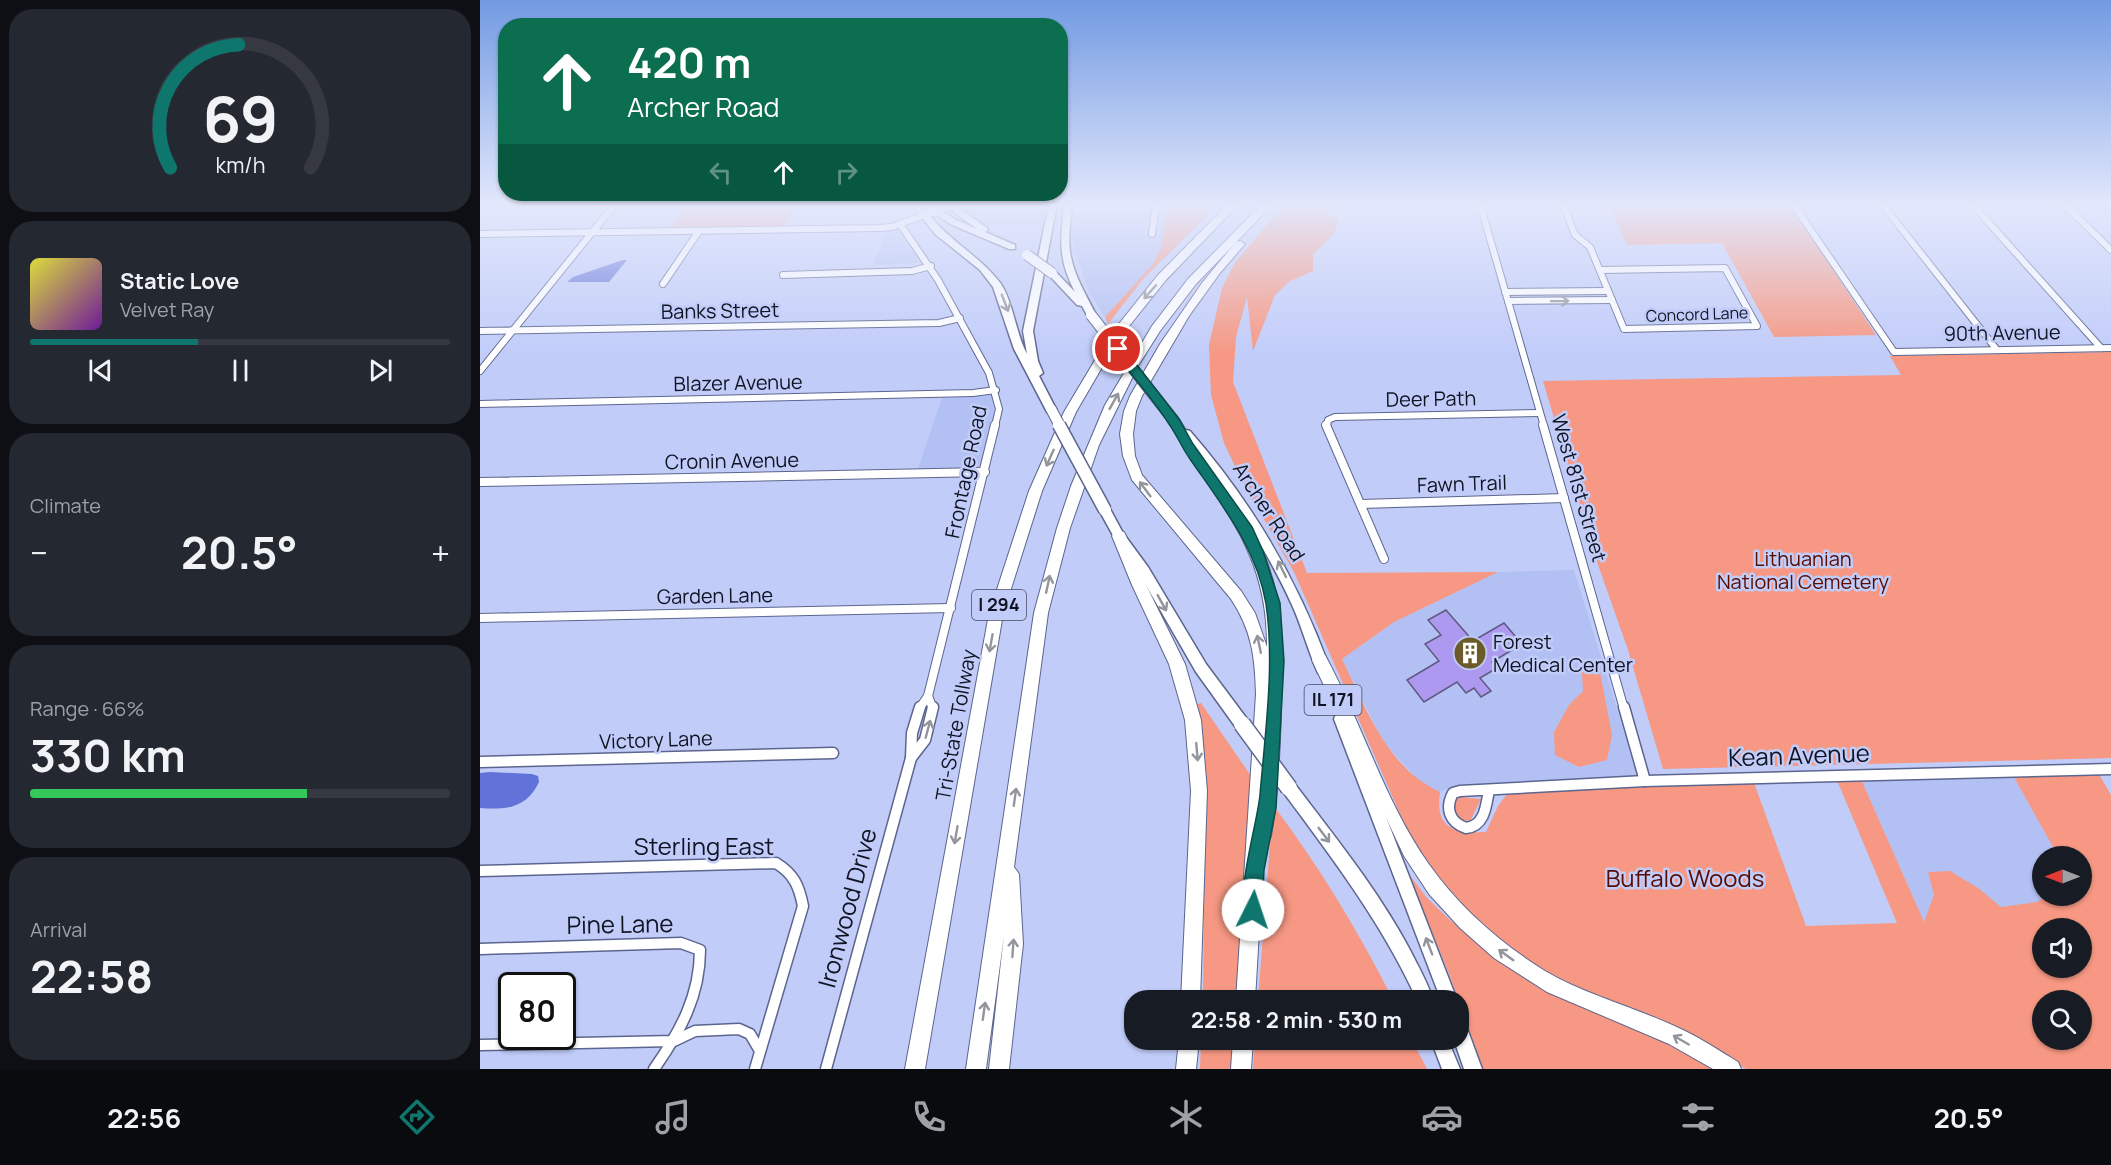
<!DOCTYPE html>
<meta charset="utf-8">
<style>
body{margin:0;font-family:Manrope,sans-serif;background:#242831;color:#f1f3f6;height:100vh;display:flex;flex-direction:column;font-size:22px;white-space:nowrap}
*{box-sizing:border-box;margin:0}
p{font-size:20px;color:#9ea1a6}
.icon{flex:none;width:33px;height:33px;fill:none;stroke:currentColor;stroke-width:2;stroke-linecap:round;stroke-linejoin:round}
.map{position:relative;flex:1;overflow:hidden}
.panel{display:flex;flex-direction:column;gap:9px;padding:9px;background:#0d0f14;width:480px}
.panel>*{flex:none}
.guide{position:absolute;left:18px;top:18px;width:570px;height:183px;border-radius:24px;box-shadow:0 2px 4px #0004;background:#0b6e4f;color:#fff;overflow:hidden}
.needle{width:39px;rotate:270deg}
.fabs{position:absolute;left:1552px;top:846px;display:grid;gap:12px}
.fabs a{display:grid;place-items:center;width:60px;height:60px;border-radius:50%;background:#171b24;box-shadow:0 2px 4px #0004;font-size:30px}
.speed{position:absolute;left:18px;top:972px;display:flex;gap:12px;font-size:30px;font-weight:700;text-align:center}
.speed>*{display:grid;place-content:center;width:78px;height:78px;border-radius:50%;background:#171b24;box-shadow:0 2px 4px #0004;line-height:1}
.speed .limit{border:3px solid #111;border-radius:9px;background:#fff;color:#111}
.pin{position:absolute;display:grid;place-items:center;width:51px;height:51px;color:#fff;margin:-26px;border:3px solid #fff;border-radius:50%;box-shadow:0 2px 6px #0007}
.me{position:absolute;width:66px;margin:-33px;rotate:4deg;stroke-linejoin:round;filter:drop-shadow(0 0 4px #0008)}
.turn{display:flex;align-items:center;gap:21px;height:126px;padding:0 30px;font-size:27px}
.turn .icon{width:78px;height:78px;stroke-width:2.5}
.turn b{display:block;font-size:42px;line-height:51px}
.lanes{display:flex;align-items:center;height:57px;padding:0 30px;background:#0003;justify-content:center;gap:30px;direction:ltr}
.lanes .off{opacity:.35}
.big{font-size:45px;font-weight:700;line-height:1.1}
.panel .tile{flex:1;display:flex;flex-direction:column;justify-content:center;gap:9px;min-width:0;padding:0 21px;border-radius:24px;background:#242831}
.panel .dial{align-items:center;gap:0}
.dial svg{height:156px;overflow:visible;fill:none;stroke:#363941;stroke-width:7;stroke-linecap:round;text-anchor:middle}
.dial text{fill:#f1f3f6;stroke:none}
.song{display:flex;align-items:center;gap:18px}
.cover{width:72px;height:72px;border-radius:9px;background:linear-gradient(135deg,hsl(60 70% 55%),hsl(280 70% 35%))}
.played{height:6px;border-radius:3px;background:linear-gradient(90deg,#0f766e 40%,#363941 40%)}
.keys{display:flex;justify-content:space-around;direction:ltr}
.heat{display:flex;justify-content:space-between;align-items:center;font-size:33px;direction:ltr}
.charge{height:9px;border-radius:4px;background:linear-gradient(90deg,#34c759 66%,#363941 0)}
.trip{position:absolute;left:644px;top:990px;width:345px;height:60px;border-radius:24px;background:#171b24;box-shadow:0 2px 4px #0004;font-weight:700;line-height:60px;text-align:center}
.tab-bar{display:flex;height:96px;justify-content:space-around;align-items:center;background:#090b0e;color:#9ea1a6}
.tab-bar .icon{width:42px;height:42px}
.tab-bar .selected{color:#0f766e}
.tab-bar b{font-size:27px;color:#f1f3f6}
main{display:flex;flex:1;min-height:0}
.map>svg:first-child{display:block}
.built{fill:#b3c0f3}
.green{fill:#f69883;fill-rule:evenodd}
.water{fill:#6173d8}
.building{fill:#ad99f0;stroke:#605880;stroke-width:1.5}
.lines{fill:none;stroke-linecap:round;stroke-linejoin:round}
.street-far2-casing{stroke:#5c658d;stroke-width:8}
.street-far1-casing{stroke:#5c658d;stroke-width:10}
.street-casing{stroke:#5c658d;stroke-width:13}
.secondary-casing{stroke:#5c658d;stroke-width:10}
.primary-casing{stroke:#5c658d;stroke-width:3}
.highway-casing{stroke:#5c658d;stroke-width:2}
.street-far2{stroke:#fff;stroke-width:6}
.street-far1{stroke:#fff;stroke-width:8}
.street{stroke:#fff;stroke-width:10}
.secondary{stroke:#fff;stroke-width:8}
.primary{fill:#fff;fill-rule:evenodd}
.highway{fill:#fff;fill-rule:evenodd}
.primary-bridge-far2-casing{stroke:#5c658d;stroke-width:12;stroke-linecap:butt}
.primary-bridge-far1-casing{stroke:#5c658d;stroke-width:15;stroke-linecap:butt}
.primary-bridge-casing{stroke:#5c658d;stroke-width:19;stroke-linecap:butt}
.primary-bridge-far2{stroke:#fff;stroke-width:10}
.primary-bridge-far1{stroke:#fff;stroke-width:12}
.primary-bridge{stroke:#fff;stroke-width:16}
.oneway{stroke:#93959c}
.route{fill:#0f766e;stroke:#0a4d48;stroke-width:1.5}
.labels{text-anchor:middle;stroke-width:5;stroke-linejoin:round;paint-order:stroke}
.far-street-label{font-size:16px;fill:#101322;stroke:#c1ccf9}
.shield{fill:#c1ccf9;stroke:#454a62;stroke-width:1.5}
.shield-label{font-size:18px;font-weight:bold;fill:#101322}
.street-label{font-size:20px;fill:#101322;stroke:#c1ccf9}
.park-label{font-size:20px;fill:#580c00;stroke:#c1ccf9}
.poi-label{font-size:20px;fill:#101322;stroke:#c1ccf9;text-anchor:start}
.near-street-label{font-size:24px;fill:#101322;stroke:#c1ccf9}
.near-park-label{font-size:24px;fill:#580c00;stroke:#c1ccf9}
</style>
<main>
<section class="panel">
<div class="tile dial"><svg viewBox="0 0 100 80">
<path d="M14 69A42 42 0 1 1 86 69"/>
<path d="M14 69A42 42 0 0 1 49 6" stroke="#0f766e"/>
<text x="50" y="56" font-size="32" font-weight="700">69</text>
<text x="50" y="72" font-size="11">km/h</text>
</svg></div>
<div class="tile">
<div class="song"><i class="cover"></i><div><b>Static Love</b><p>Velvet Ray</p></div></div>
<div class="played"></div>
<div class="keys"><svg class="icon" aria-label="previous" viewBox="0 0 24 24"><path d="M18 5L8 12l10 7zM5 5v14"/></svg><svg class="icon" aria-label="pause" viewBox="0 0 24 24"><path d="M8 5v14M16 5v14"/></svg><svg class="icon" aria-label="next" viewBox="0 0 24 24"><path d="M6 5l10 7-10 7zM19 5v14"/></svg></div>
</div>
<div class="tile"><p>Climate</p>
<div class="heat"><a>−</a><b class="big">20.5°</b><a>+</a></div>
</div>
<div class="tile"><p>Range · 66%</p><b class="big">330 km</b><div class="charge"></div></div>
<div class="tile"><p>Arrival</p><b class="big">22:58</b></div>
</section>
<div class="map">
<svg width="1631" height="1069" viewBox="0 0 1631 1069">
<rect width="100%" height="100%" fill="#c1ccf9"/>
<g class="built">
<path d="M472 204H570L565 226 498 225Z"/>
<path d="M598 204H687L682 246 673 264 625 317 609 292 595 252 592 238 593 215Z"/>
<path d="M412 220 440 263 393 265Z"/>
<path d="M513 395 514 418 501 469 437 471 462 398Z"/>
<path d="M1094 570 1158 776 977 785 960 792 942 784 904 743 862 659 914 622 1018 572Z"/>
<path d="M1531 772 1578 856H1563V896H1600L1444 922 1380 777Z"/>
</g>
<g class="green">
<path d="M168 204H331L329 208 314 211 304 227H192L207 205 167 206Z"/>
<path d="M687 204H739L663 279 628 324 625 317 673 264 682 246Z"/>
<path d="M804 204H820L814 213 822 204H861L855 205 847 214 859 219 853 235 833 254V271L810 281 795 295 773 351 767 297 756 337 753 382 827 573 1018 572 914 622 862 659C886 708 907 768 960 792 955 830 974 833 1006 832L1018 806 1027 794 1039 791 1273 780 1326 926 1417 923 1356 778 1380 777 1444 922 1454 895 1448 872 1470 871 1498 888 1521 907 1557 902 1567 896H1602V856H1578L1531 772 1616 769 1631 795V1069H1266L1225 1045 1122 1002 1038 958 953 878 927 830 814 572 761 479 744 443 731 395 729 345 742 288 754 264ZM1563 928H1602V968H1563ZM1563 1000H1602V1040H1563Z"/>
<path d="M1128 204H1309L1396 335 1294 337 1242 243 1147 245Z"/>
<path d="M1631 352V758L1183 769 1148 650 1115 556 1063 381 1421 375 1410 356Z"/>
<path d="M1102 672H1120L1132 735 1127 760 1099 767 1075 755 1074 732 1089 705 1103 691Z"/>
<path d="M721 703 771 776 757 1000H723L725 814 715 705Z"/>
<path d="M980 797 1001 799 990 821 975 819 972 809 975 800Z"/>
<path d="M793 805C839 866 879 932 913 1000H778Z"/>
<path d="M928 873 947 898 970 920 1014 956 1178 1035 1241 1069H1003L969 974Z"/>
<path d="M721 1040H755L753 1069H720Z"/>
<path d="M775 1040H932L947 1069H773Z"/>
</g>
<g class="water">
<path d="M143 260H147L129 282H87L93 277Z"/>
<path d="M10 772 52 774 58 776 59 782C47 808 26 810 0 808V773Z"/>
</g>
<path class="building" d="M966 610 993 641 1024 623 1042 644 1012 662 1017 668 1000 678 1011 691 1001 697 994 688 986 693 977 682 944 702 927 680 959 661 945 644 961 635 948 620Z"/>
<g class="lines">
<g class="street-far2-casing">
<g id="street-far2">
<path d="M1000 204 1064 426"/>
<path d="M1068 204H1083"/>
<path d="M1083 204 1095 235 1110 247 1144 329 1277 326 1245 268 1120 270"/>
<path d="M1313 204 1414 352 1631 348"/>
<path d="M1402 204 1517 350"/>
<path d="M1492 204 1621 348"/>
<path d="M1584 204 1631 250"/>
<path d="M420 224 458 280 509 373 519 409 515 426"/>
<path d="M0 234 399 228 412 227 444 215"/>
<path d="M672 234 676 204"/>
<path d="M303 275 432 271 451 266"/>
<path d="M183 284 219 231"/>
<path d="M1025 292 1128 291"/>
<path d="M1028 301 1132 300"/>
<path d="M0 331 459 323 480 318"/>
<path d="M0 371 135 204"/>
<path d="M0 404 493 393 516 390"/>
<path d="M847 426 848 420 855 417 1060 413"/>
</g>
</g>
<g class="street-far1-casing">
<g id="street-far1">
<path d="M846 425 904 559"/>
<path d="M1063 425 1144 709"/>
<path d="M0 482 505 472"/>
<path d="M881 504 1084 498"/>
<path d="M0 618 471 608"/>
<path d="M448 696 453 709"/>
<path d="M439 709 448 696 515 425"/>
</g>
</g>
<g class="street-casing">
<g id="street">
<path d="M1144 707 1165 781"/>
<path d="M431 758 445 740 453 707"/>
<path d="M0 762 353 753"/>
<path d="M1009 790C1006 806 1005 826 986 828 969 822 965 808 973 793L980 791 1165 781 1631 769"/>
<path d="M0 871 296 863C314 874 319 886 323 906L275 1069"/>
<path d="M0 949 201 943 220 950C220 996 200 1032 174 1069"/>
<path d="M0 1045 194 1041 215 1031 259 1029 270 1034 280 1051"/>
<path d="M346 1069 431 758 432 733 440 707"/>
</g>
</g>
<g class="secondary-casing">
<path id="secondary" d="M444 215 468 204"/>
</g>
<g class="primary-casing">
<g id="primary">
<path d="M432 204H441L447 212 460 210 476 220 497 229 463 204H473L507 228 508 230 505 232 535 245V249H529L470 224 459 216H450C471 242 501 257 521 284 533 302 536 334 547 354L543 331 569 204H577L553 331 558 361 563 373 559 376 576 409 575 412H567L534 349 513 287 500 270 455 234Z"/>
<path d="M584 204H592C591 222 587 240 591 257 595 278 607 296 616 315L611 318 608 317 602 306 597 305 567 273 572 270 575 271 595 292C577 257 581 241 584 204Z"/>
<path d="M706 430 710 431C772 502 818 580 850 669L848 673 843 675 838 673C828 651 822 627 812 605 784 543 746 488 702 437L701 434 702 431Z"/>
<path d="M625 505 629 507 643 533 668 567 726 664 767 719 769 724 767 729 762 730 757 729 716 672 660 575 635 539 619 510Z"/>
<path d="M861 713 866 714 868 719 977 1000H961L854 719 856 714Z"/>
<path d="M809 781 814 783C855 837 898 890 930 950 938 966 948 983 953 1000H937C903 925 853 859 804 793L802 788 804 783Z"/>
<path d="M978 1017 984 1020 1002 1069H984L974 1040H978Z"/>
<path d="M951 1040H968L980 1069H962Z"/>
</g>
</g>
<g class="highway-casing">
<g id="highway">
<path d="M748 204H759L686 280 638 340 596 412 562 491 523 614 445 1069H425L509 614 549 491 584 412 630 335 678 275Z"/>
<path d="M782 204H793L716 284 680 331 658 366 619 445 590 528 568 613 534 867 539 874 543 944 529 1069H509L524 935 506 1069H486L554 613 577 528 591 486 625 405 672 326 708 279Z"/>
<path d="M760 241 765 244 740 273 709 316 662 396 656 411 653 434 655 456 662 475 761 591 775 613 787 647C788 545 735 503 689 422L691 419H699C726 465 763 505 784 555 805 603 802 656 801 708 800 751 798 794 791 836L788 842 784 844 775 1000H756L776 694C775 657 772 631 751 599L652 480 643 456 640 434 644 411 650 396 680 344 722 283 756 242Z"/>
<path d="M639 531 644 532 646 536 666 585 705 664 721 720 727 791 720 1000H701L711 791 705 720 689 664 652 585 632 536 634 532Z"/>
<path d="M840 653 845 655C882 723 904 800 948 863 979 907 1020 943 1065 971 1108 996 1158 1008 1203 1030 1222 1039 1240 1051 1258 1062L1261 1069H1233L1189 1044 1067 992 1014 958 980 928 949 894 924 856 832 660 835 655Z"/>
<path d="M699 1040H719L716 1069H696Z"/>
<path d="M753 1040H773L771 1069H751Z"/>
</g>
</g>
<use href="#street-far2" class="street-far2"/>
<use href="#street-far1" class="street-far1"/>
<use href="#street" class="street"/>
<use href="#secondary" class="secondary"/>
<use href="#primary" class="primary"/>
<use href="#highway" class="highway"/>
<g class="primary-bridge-far2-casing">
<g id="primary-bridge-far2">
<path d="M547 255 572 273"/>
<path d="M611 315 695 422"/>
<path d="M571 409 580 426"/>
</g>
</g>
<g class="primary-bridge-far1-casing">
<path id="primary-bridge-far1" d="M579 425 625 510"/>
</g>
<g class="primary-bridge-casing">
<path id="primary-bridge" d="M762 724 809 788"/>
</g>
<use href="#primary-bridge-far2" class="primary-bridge-far2"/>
<use href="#primary-bridge-far1" class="primary-bridge-far1"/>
<use href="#primary-bridge" class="primary-bridge"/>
</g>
<defs><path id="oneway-shaft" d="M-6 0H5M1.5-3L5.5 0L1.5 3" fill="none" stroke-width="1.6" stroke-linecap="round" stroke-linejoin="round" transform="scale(1.5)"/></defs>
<g class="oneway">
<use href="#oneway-shaft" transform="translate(670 292) rotate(132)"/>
<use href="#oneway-shaft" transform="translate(1080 301) rotate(-1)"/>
<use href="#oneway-shaft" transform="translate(525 303) rotate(69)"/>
<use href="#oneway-shaft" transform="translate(634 401) rotate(-61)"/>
<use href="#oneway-shaft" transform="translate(570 458) rotate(114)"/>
<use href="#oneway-shaft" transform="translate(665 489) rotate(-127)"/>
<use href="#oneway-shaft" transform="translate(802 569) rotate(-116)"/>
<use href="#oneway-shaft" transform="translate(568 584) rotate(-78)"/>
<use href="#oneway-shaft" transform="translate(682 603) rotate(61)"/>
<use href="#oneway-shaft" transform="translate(511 643) rotate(100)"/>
<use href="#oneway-shaft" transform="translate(779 644) rotate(-102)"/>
<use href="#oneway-shaft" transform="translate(448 729) rotate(-75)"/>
<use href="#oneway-shaft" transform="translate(717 752) rotate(85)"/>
<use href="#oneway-shaft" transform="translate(535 797) rotate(-82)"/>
<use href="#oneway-shaft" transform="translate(476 835) rotate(100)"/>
<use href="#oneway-shaft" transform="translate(844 835) rotate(53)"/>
<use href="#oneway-shaft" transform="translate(949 946) rotate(-111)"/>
<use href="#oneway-shaft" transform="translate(533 948) rotate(-86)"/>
<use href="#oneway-shaft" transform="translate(1026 955) rotate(-144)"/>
<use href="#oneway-shaft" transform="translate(504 1011) rotate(-82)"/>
<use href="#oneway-shaft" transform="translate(1201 1040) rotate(-150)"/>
</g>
<linearGradient id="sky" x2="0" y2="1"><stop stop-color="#729ae2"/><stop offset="0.58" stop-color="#e3e8fc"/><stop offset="1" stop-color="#e3e8fc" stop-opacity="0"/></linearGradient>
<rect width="1631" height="354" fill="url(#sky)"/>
<path class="route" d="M638 345 642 346 699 419 713 444 772 527 783 551 800 603 804 661 799 753 796 808 784 870 782 910 779 916 773 919 766 916C756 891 777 825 780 795 785 734 795 664 786 604 777 548 741 504 710 459 702 448 697 435 689 424 673 399 652 376 634 352V346Z"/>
<defs>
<g id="building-disc" transform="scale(1.725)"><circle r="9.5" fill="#6a5b29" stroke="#c1ccf9"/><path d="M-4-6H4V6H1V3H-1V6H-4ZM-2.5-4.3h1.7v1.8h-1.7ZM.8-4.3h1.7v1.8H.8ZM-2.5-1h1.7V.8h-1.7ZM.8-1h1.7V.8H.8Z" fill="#fff"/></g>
</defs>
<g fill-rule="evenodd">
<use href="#building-disc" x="990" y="653"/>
</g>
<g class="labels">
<g class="far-street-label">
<text transform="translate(1217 314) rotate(-2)" y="6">Concord Lane</text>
</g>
<g class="shield">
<rect x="492" y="590" width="54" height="30" rx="4.5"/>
<rect x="824.5" y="685" width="57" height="30" rx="4.5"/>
</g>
<g class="shield-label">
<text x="519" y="611">I 294</text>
<text x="853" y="706">IL 171</text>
</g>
<g class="street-label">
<text transform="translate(240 311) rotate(-1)" y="7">Banks Street</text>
<text transform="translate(1522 333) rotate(-1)" y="7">90th Avenue</text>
<text transform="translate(258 383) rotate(-1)" y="7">Blazer Avenue</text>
<text transform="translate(951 399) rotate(-1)" y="7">Deer Path</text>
<text transform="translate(252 461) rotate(-1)" y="7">Cronin Avenue</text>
<text transform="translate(486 472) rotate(-78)" y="7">Frontage Road</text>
<text transform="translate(982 484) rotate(-2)" y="7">Fawn Trail</text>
<text transform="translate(1099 488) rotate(74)" y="7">West 81st Street</text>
<text transform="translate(789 512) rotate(57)" y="7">Archer Road</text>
<text transform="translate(235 596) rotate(-1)" y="7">Garden Lane</text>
<text transform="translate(476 725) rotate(-80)" y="7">Tri-State Tollway</text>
<text transform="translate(176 740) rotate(-2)" y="7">Victory Lane</text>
</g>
<g class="park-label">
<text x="1323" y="566">Lithuanian<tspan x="1323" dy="23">National Cemetery</tspan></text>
</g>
<g class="poi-label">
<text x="1013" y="649">Forest<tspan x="1013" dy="23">Medical Center</tspan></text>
</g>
<g class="near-street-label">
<text transform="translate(1319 756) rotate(-2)" y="8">Kean Avenue</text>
<text x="224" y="855">Sterling East</text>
<text transform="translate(368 908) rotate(-75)" y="8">Ironwood Drive</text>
<text transform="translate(140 925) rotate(-1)" y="8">Pine Lane</text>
</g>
<g class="near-park-label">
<text x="1205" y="887">Buffalo Woods</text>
</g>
</g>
</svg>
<div class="fabs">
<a><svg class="needle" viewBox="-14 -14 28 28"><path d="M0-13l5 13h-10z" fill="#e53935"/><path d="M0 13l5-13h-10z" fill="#9ea1a6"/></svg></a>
<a><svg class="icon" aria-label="sound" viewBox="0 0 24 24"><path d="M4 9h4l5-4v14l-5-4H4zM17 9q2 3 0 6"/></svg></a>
<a><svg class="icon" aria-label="search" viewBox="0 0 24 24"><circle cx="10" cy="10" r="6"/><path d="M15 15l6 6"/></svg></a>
</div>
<div class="speed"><div class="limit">80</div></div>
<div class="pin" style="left:638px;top:349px;background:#d93025"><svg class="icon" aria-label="arrive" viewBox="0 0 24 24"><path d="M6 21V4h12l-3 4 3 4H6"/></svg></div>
<svg class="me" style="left:773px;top:910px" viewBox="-20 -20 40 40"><circle r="19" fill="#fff"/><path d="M0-13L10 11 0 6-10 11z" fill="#0f766e"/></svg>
<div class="trip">22:58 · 2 min · 530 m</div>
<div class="guide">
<div class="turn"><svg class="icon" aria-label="ahead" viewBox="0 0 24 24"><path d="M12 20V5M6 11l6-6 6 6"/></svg><div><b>420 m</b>Archer Road</div></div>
<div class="lanes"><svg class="icon off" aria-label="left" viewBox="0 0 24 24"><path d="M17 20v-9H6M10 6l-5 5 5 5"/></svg><svg class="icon" aria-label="ahead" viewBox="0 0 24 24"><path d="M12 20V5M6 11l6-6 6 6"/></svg><svg class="icon off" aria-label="right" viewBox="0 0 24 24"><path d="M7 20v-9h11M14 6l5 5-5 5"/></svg></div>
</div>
</div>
</main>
<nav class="tab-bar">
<b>22:56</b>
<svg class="icon selected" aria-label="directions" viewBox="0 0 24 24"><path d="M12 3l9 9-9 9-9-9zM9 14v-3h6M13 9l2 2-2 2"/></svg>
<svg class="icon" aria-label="music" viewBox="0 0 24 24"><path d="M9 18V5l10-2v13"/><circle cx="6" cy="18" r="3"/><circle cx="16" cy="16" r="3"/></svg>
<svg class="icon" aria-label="phone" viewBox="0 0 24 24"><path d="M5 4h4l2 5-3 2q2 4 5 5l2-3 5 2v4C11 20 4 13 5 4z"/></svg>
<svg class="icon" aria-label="climate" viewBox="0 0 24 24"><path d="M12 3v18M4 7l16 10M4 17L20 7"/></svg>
<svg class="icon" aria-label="car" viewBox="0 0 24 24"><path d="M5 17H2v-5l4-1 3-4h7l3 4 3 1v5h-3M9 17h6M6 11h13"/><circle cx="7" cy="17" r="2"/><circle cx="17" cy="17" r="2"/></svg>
<svg class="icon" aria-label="filters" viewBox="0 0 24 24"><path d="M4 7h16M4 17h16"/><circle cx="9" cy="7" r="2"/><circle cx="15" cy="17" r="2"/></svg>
<b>20.5°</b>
</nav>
